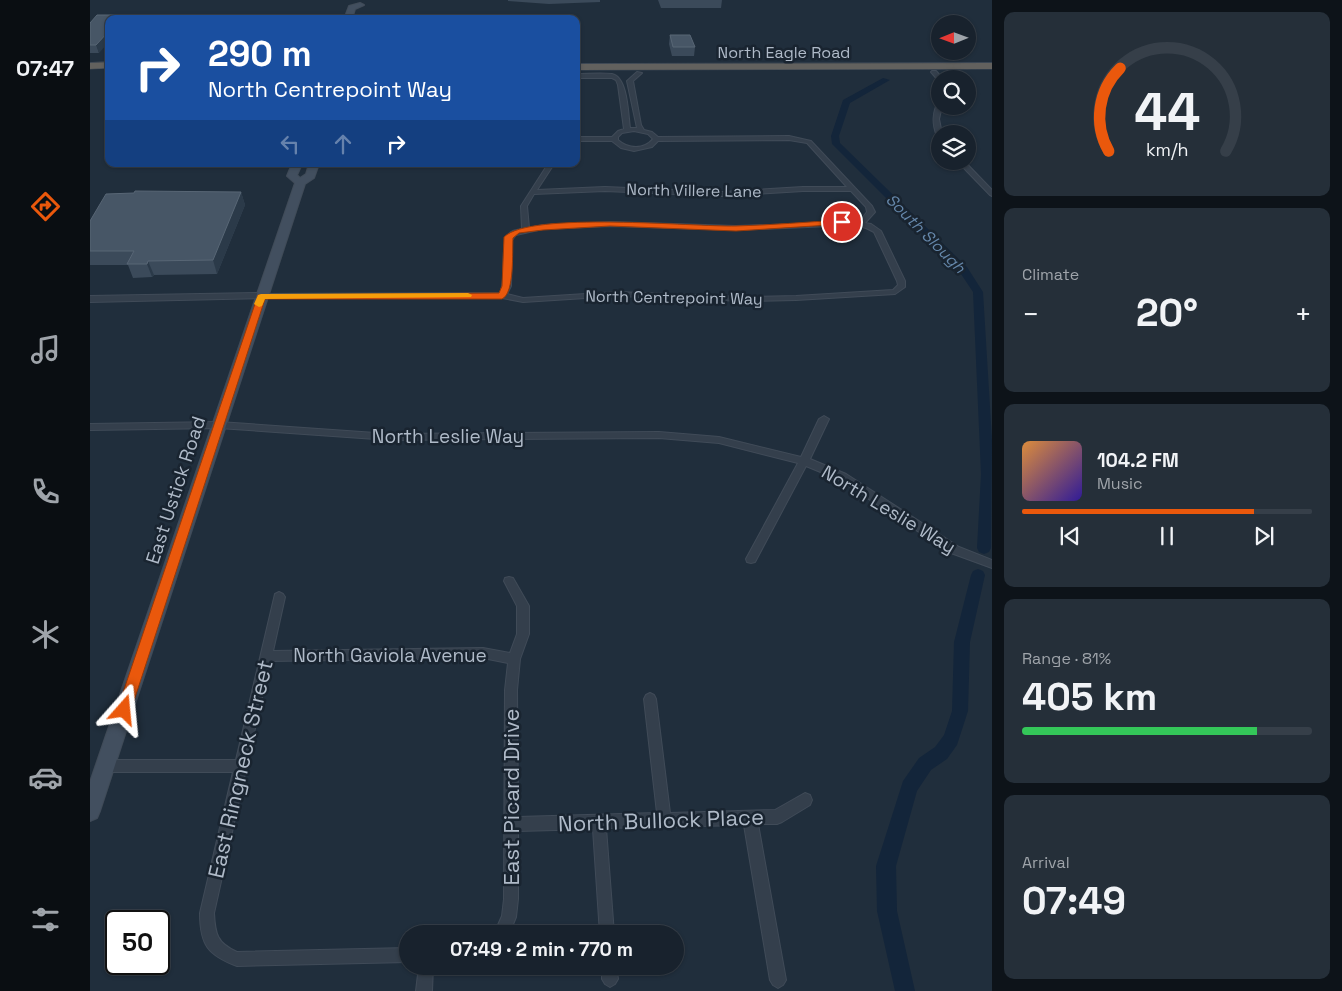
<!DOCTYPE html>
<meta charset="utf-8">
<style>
body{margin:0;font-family:"Space Grotesk",sans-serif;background:#252f39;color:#f1f3f6;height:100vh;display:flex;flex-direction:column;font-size:19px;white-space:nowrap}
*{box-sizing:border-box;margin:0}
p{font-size:16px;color:#9fa4aa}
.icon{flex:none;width:28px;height:28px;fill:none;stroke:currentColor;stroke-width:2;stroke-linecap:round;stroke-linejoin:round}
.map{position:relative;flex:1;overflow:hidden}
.panel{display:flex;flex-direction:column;gap:12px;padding:12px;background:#0d1319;width:350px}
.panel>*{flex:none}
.banner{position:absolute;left:15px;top:15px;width:475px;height:152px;border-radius:10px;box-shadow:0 1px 4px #0004,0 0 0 1px #363f49;background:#1a4fa0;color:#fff;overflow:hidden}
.needle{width:32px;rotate:269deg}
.fabs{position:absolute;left:841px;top:15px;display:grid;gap:10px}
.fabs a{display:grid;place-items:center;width:45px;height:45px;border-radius:50%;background:#18222d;box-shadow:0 1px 4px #0004,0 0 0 1px #363f49;font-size:25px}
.speed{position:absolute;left:15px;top:910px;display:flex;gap:10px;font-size:25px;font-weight:700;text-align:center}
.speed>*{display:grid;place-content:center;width:65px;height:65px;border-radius:50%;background:#18222d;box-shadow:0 1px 4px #0004,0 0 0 1px #363f49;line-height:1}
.speed .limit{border:2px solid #111;border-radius:8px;background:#fff;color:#111}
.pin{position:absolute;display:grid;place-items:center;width:42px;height:42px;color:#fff;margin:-21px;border:2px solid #fff;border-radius:50%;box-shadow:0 1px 5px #0007}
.me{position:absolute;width:55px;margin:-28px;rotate:18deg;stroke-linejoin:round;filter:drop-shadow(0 0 4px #0008)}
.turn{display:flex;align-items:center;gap:18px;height:105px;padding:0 20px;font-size:22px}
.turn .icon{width:65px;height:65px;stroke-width:2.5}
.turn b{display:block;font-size:35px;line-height:42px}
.lanes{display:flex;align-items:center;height:48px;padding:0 20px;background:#0003;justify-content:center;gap:25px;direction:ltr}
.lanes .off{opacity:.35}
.big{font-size:38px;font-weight:700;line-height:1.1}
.panel .tile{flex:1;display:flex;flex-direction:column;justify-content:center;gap:8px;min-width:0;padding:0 18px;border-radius:10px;background:#252f39}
.panel .dial{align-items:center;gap:0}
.dial svg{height:130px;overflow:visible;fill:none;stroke:#363f49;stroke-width:7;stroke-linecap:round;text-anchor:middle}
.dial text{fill:#f1f3f6;stroke:none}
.song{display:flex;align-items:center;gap:15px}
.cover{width:60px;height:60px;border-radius:8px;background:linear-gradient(135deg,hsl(30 70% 55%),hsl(250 70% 35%))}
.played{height:5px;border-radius:2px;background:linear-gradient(90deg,#ea580c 80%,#363f49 80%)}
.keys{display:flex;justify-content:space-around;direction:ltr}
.heat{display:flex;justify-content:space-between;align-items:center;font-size:28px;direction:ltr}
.charge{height:8px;border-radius:4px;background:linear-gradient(90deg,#34c759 81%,#363f49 0)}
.trip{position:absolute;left:309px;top:925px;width:285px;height:50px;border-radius:25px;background:#18222d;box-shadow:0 1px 4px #0004,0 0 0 1px #363f49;font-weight:700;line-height:50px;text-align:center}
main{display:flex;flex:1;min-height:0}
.dock{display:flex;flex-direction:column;width:90px;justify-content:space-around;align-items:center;background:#0a0e12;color:#9fa4aa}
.dock .icon{width:35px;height:35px}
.dock .selected{color:#ea580c}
.dock b{font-size:22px;color:#f1f3f6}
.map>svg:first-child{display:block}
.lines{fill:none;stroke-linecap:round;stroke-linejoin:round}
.canal{fill:#13253a;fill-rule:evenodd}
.minor-casing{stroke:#404b58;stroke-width:2}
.tertiary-casing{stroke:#404b58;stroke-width:2}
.secondary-casing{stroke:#404b58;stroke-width:2}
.trunk-casing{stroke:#3f4a57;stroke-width:1}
.minor{fill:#343f4c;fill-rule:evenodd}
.tertiary{fill:#343f4c;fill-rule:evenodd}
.secondary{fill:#424f5f;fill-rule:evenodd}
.trunk{fill:#62615e;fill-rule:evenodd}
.wall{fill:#3b4a5a}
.shaded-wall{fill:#2b3a49}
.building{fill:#475666;stroke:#586675}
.route{fill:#ea580c;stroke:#983908}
.slow{fill:#f59e0b}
.labels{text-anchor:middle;stroke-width:5;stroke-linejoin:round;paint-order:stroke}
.far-street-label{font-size:16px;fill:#afbac8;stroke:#192430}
.far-water-label{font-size:16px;font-style:italic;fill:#6587aa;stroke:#192430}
.street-label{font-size:19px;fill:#afbac8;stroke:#192430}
.near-street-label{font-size:22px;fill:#afbac8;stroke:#192430}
</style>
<main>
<nav class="dock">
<b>07:47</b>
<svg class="icon selected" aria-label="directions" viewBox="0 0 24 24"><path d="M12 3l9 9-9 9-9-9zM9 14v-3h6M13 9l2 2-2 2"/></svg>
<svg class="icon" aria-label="music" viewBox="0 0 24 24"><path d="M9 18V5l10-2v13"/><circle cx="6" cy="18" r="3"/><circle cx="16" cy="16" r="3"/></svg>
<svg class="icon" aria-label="phone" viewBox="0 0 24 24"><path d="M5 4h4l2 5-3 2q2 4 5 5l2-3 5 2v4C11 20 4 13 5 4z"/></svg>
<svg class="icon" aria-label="climate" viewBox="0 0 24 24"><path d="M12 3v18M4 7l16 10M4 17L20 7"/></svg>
<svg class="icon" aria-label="car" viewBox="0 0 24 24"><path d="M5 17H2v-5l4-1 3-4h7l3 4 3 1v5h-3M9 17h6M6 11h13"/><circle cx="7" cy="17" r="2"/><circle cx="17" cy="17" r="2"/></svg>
<svg class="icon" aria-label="filters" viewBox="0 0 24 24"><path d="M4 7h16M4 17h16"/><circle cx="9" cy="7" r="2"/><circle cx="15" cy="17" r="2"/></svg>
</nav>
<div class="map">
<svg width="902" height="991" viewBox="0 0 902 991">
<rect width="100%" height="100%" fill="#202e3c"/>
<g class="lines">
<g class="canal">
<path d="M793 78 800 80 760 103 749 136 750 143 877 267 893 292 902 440 901 548 899 552 894 554 889 552 887 548 891 474 883 292 869 271 742 144 741 136 753 100Z"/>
<path d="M888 569 893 571 895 575 880 642 878 711 867 745 857 759 841 770 827 791 806 866 807 911 825 991H805L787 911 786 866 813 781 829 758 845 747 854 735 862 711 864 642 881 575 883 571Z"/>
</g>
<g class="minor-casing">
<g id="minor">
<path d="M842 71H846L853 79 848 80 841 72Z"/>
<path d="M547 72 552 73 543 81 551 125 554 130 562 132 568 137 699 136 721 141 782 206 785 212 775 223 781 224 791 231 815 281V287L805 294 706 300 655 301 527 296 433 302 407 297 171 298 167 296 171 294 410 293C418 277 408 241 421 232 424 230 429 230 432 229L431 206 458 164H464L447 190 515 187 632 192 713 187H757L717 143 699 140 568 141 562 147 544 151 531 148 522 141H486V137H522L528 131 534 129 528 85 526 80 522 78H486V74C498 74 511 73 522 74 538 77 538 115 540 128H547L537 81ZM544 131 558 134 563 139C554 150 538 149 528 140V137L532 133ZM515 191 632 196 713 191H761L776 207 777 212 769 222 646 226 521 222 453 225 439 228 437 206 444 194ZM764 225 776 228 784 232 807 281 808 285 803 290 706 296 655 297 527 292 433 298 417 294 421 286 422 240 426 235 453 229 521 226 646 230Z"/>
<path d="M850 101V106H852L849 119 852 134H850V138L847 136C842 124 842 114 848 102Z"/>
<path d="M867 161H874L902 190V196L900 195Z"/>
<path d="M734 416 739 419 720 459 756 474 869 547 902 560V568L861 553 750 480 716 466 665 562 661 563 657 562 656 559 708 463 629 443 569 438 300 440 129 428 0 430V424L129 422 300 434 569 432 629 437 711 457 729 419Z"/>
<path d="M419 577 423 578 439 606V634L430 659 427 690 428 817 567 813 554 699 556 695 560 693 564 695 566 699 580 813 685 810 715 793 720 795 722 800 720 805 692 822 687 824H668L696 980 693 985 688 988 683 985 680 980 654 825 516 828 524 934H510L503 829 428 831V899L426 917 419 934H404L412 916 414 899 415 690 418 663 393 658 180 661 124 913C125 934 127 943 147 952L318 948V962L147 966C118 955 110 945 110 913L143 772H15L10 770 9 766 10 762 15 760H146L185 594 189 592 193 594 195 597 183 651 393 648 420 653 427 634V606L414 581 415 578Z"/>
<path d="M329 966H343L342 991H326Z"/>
<path d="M512 966H526L528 979 525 984 520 987 515 984 512 979Z"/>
</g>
</g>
<g class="tertiary-casing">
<path id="tertiary" d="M171 293 176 296 174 298 0 302V296Z"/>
</g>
<g class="secondary-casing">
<g id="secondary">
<path d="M270 3 274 5 265 9 262 19H254L259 6Z"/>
<path d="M202 164H212L207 175 210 178 216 174 219 164H229L224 178 215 184 10 811 7 818 0 821V782L205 183 197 176Z"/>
</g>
</g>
<g class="trunk-casing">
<g id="trunk">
<path d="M19 62V68L0 69V63Z"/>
<path d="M902 63V69L486 70V64Z"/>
</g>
</g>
<use href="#minor" class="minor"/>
<use href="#tertiary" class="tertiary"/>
<use href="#secondary" class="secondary"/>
<use href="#trunk" class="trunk"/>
</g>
<g class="wall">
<path d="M418 0H510V2L459 4 418 1Z"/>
<path d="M568 0H632L631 8H571Z"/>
<path d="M0 23 9 53H0Z"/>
<path d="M580 35 605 47 604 56H582L579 44Z"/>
<path d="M151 192 155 205 127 274 64 275 62 277 43 278 38 265H0V221Z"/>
</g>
<g class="shaded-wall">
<path d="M19 31V42L9 53 6 45Z"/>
<path d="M151 192 155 205 127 274 123 260Z"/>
<path d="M58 261 64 275 62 277 57 264Z"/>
</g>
<g class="building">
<path d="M7 15H32L29 19H19V31L6 45H0V23Z"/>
<path d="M580 35H600L605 47H583Z"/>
<path d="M45 191 151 192 123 260 58 261 57 264H37L44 251H0V221L16 194 44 193Z"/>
</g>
<path class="route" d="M752 220 757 222 755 224 646 231 520 226 453 230 429 233 423 238C422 251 425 293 412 299H175L41 710 39 714 34 716 29 714 27 710 168 295 409 293 412 286 414 237C440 211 604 227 646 226 682 225 717 222 752 220Z"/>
<path class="slow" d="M378 293 382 295 381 297 175 299 172 306 169 307 164 304 168 295 171 294Z"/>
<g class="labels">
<g class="far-street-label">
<text x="694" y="58">North Eagle Road</text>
<text transform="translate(604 190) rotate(1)" y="6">North Villere Lane</text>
<text transform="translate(584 297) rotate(1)" y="6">North Centrepoint Way</text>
</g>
<g class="far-water-label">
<text transform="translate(836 233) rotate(45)" y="6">South Slough</text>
</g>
<g class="street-label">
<text x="358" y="443">North Leslie Way</text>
<text transform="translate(85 490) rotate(-72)" y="7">East Ustick Road</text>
<text transform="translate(799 509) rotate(31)" y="7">North Leslie Way</text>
<text x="300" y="662">North Gaviola Avenue</text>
</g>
<g class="near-street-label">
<text transform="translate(150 769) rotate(-77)" y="8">East Ringneck Street</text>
<text transform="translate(421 797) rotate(-90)" y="8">East Picard Drive</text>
<text transform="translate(571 820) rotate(-2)" y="8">North Bullock Place</text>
</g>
</g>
</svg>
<div class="fabs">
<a><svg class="needle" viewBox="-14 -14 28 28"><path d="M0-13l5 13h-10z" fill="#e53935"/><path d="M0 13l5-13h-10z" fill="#9fa4aa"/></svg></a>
<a><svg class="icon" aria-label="search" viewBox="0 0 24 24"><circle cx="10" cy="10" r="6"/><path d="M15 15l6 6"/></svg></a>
<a><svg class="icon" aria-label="layers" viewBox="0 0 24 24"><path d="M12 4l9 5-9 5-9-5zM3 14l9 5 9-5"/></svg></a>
</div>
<div class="speed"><div class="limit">50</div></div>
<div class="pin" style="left:752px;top:222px;background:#d93025"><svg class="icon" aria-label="arrive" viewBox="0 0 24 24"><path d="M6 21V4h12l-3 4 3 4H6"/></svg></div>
<svg class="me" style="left:34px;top:710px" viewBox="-20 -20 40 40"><path d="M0-17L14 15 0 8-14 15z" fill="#ea580c" stroke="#fff" stroke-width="4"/></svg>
<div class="trip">07:49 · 2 min · 770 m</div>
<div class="banner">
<div class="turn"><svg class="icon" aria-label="right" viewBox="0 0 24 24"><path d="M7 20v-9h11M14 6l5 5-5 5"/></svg><div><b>290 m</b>North Centrepoint Way</div></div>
<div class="lanes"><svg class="icon off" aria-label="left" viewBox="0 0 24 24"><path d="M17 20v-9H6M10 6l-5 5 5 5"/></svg><svg class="icon off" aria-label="ahead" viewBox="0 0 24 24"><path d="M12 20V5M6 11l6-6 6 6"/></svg><svg class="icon" aria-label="right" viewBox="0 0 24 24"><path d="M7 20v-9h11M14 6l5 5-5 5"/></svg></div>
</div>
</div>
<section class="panel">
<div class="tile dial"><svg viewBox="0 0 100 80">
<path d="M14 69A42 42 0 1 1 86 69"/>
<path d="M14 69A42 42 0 0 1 21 18" stroke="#ea580c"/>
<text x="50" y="56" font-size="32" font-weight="700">44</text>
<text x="50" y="72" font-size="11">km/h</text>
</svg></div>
<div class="tile"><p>Climate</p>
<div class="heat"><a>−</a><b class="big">20°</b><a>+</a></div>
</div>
<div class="tile">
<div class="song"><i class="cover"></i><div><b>104.2 FM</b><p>Music</p></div></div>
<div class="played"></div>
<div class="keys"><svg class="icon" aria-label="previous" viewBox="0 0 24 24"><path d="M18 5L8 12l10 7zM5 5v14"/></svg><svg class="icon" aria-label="pause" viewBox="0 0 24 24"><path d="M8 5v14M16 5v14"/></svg><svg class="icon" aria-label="next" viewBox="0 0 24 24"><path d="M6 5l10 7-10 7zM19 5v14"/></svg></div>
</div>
<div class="tile"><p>Range · 81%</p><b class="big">405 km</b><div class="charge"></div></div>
<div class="tile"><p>Arrival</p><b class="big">07:49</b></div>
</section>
</main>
